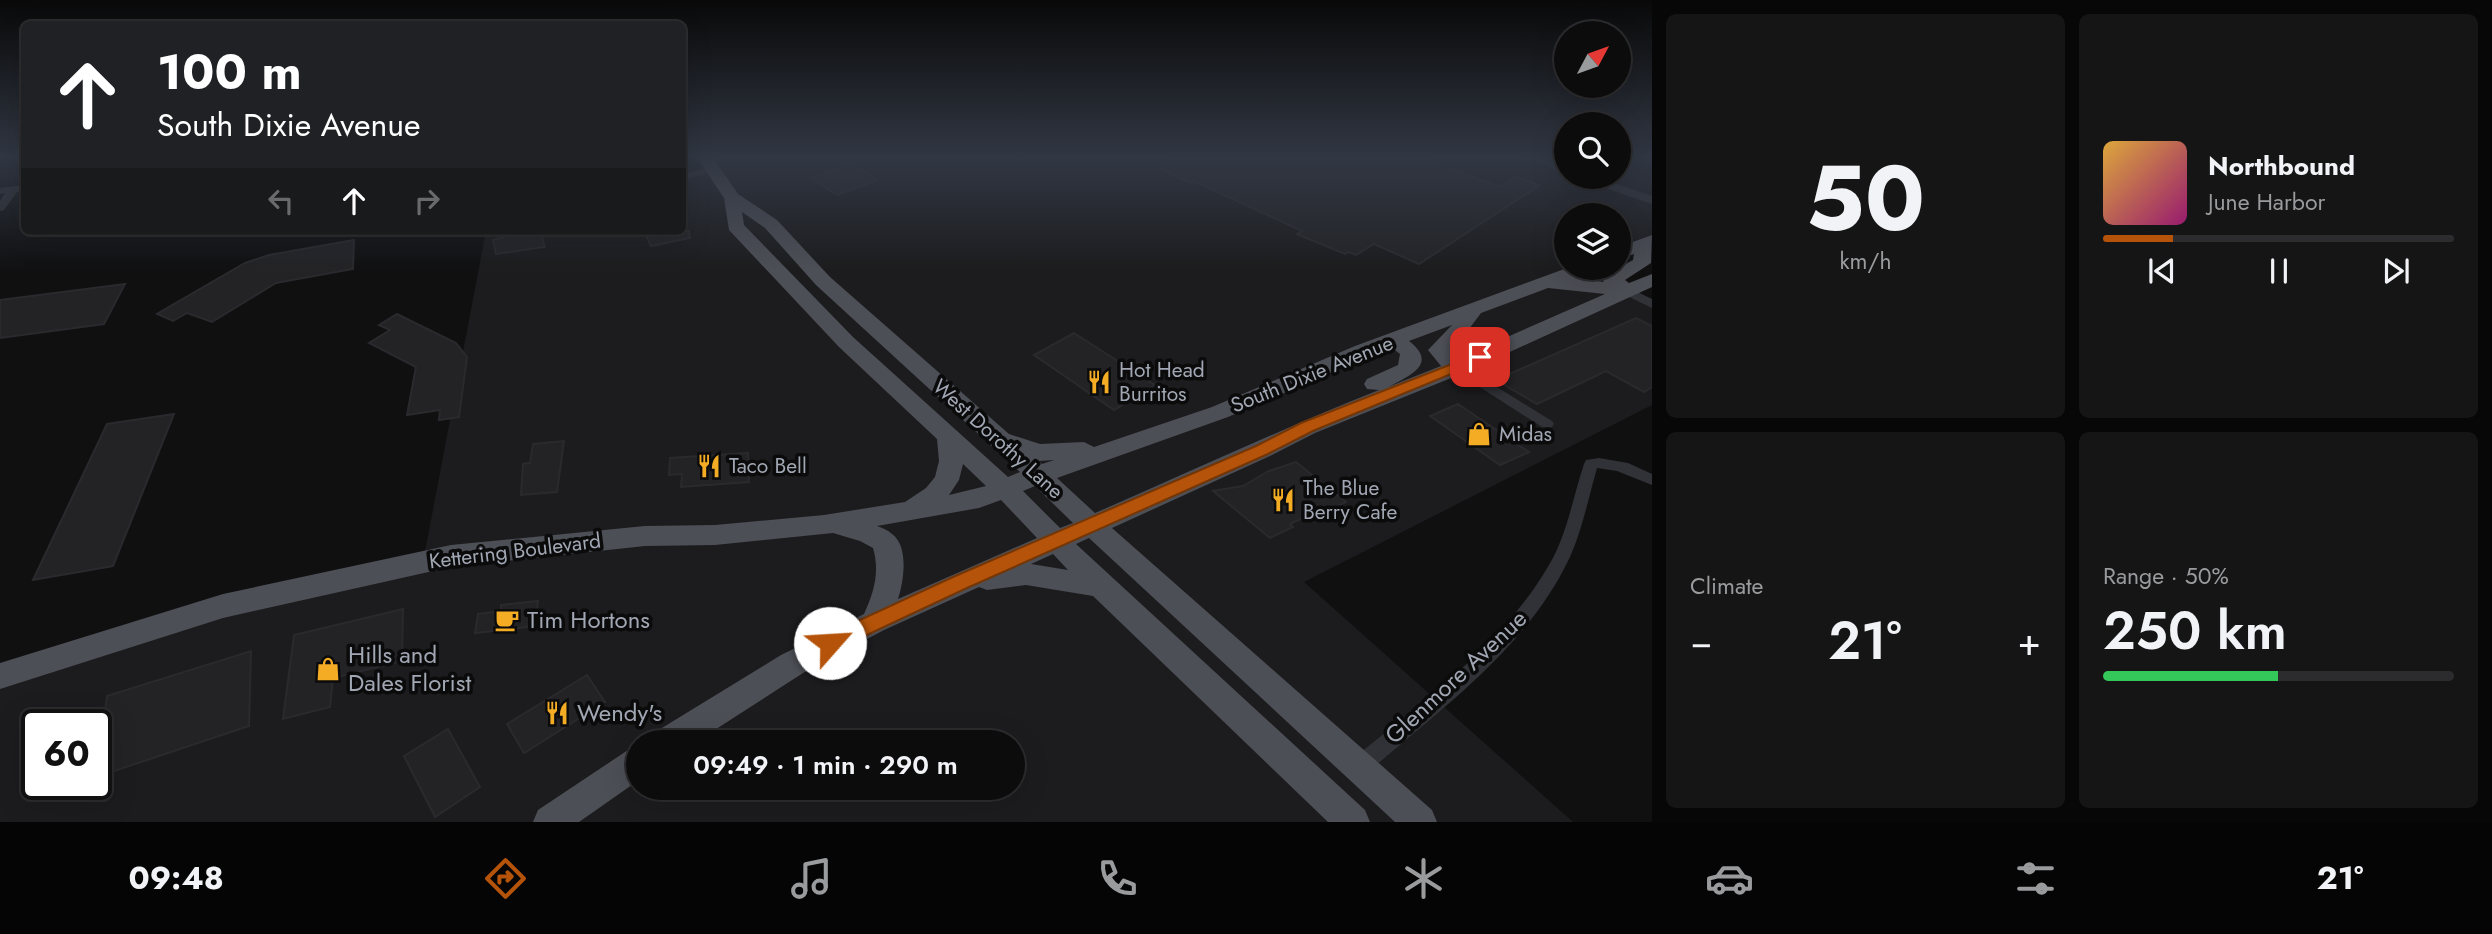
<!DOCTYPE html>
<meta charset="utf-8">
<style>
body{margin:0;font-family:Jost,sans-serif;background:#151516;color:#f1f3f6;height:100vh;display:flex;flex-direction:column;font-size:26px;white-space:nowrap}
*{box-sizing:border-box;margin:0}
p{font-size:23px;color:#9a9b9d}
.icon{flex:none;width:38px;height:38px;fill:none;stroke:currentColor;stroke-width:2;stroke-linecap:round;stroke-linejoin:round}
.map{position:relative;flex:1;overflow:hidden}
.details{display:flex;flex-direction:column;gap:14px;padding:14px;background:#070707;width:840px}
.details>*{flex:none}
.banner{position:absolute;left:21px;top:21px;width:665px;height:214px;border-radius:10px;box-shadow:0 7px 28px #0002,0 0 0 2px #2c2c2e;background:#202124;color:#fff;overflow:hidden}
.needle{width:46px;rotate:49deg}
.tools{position:absolute;left:1554px;top:21px;display:grid;gap:14px}
.tools a{display:grid;place-items:center;width:77px;height:77px;border-radius:50%;background:#0c0c0d;box-shadow:0 7px 28px #0002,0 0 0 2px #2c2c2e;font-size:35px}
.speed{position:absolute;left:21px;top:709px;display:flex;gap:14px;font-size:35px;font-weight:700;text-align:center}
.speed>*{display:grid;place-content:center;width:91px;height:91px;border-radius:50%;background:#0c0c0d;box-shadow:0 7px 28px #0002,0 0 0 2px #2c2c2e;line-height:1}
.speed .limit{border:4px solid #111;border-radius:10px;background:#fff;color:#111}
.pin{position:absolute;display:grid;place-items:center;width:60px;height:60px;color:#fff;margin:-30px;border-radius:14px;box-shadow:0 4px 10px #0006}
.me{position:absolute;width:77px;margin:-38px;rotate:64deg;stroke-linejoin:round;filter:drop-shadow(0 0 5px #0008)}
.turn{display:flex;align-items:center;gap:24px;height:147px;padding:0 21px;font-size:32px}
.turn .icon{width:91px;height:91px;stroke-width:2.5}
.turn b{display:block;font-size:49px;line-height:60px}
.lanes{display:flex;align-items:center;height:66px;padding:0 21px;background:#0003;justify-content:center;gap:35px;direction:ltr}
.lanes .off{opacity:.35}
.big{font-size:52px;font-weight:600;line-height:1.1}
.details .tile{flex:1;display:flex;flex-direction:column;justify-content:center;gap:10px;min-width:0;padding:0 24px;border-radius:10px;background:#151516}
.details .dial{align-items:center;gap:0}
.dial b{font-size:91px;line-height:1}
.song{display:flex;align-items:center;gap:21px}
.cover{width:84px;height:84px;border-radius:10px;background:linear-gradient(135deg,hsl(40 70% 55%),hsl(320 70% 35%))}
.played{height:7px;border-radius:4px;background:linear-gradient(90deg,#b45309 20%,#2c2c2e 20%)}
.keys{display:flex;justify-content:space-around;direction:ltr}
.heat{display:flex;justify-content:space-between;align-items:center;font-size:38px;direction:ltr}
.charge{height:10px;border-radius:5px;background:linear-gradient(90deg,#34c759 50%,#2c2c2e 0)}
.details .tiles{flex:1;display:grid;gap:14px;grid-template-columns:repeat(2,1fr)}
.trip{position:absolute;left:626px;top:730px;width:399px;height:70px;border-radius:35px;background:#0c0c0d;box-shadow:0 7px 28px #0002,0 0 0 2px #2c2c2e;font-weight:600;line-height:70px;text-align:center}
.tabs{display:flex;height:112px;justify-content:space-around;align-items:center;background:#050505;color:#9a9b9d}
.tabs .icon{width:49px;height:49px}
.tabs .active{color:#b45309}
.tabs b{font-size:32px;color:#f1f3f6}
main{display:flex;flex:1;min-height:0}
.map>svg:first-child{display:block}
.built{fill:#1c1c1e;fill-rule:evenodd}
.building{fill:#232326;stroke:#2a2a2e;stroke-width:2}
.lines{fill:none;stroke-linecap:round;stroke-linejoin:round}
.minor{fill:#313237;fill-rule:evenodd}
.tertiary{fill:#313237;fill-rule:evenodd}
.primary{fill:#4d4f56;fill-rule:evenodd}
.route{fill:#b45309;stroke:#753606;stroke-width:2}
.labels{text-anchor:middle;stroke-width:7;stroke-linejoin:round;paint-order:stroke}
.poi-label{font-size:21px;fill:#a1a7b3;stroke:#0b0b0c;text-anchor:start}
.street-label{font-size:21px;fill:#a1a7b3;stroke:#0b0b0c}
.near-poi-label{font-size:24px;fill:#a1a7b3;stroke:#0b0b0c;text-anchor:start}
.near-street-label{font-size:24px;fill:#a1a7b3;stroke:#0b0b0c}
</style>
<main>
<div class="map">
<svg width="1652" height="822" viewBox="0 0 1652 822">
<rect width="100%" height="100%" fill="#101011"/>
<path class="built" d="M701 156H1566V177H1619V156H1652V240L1619 254V215H1566V268H1584L1580 270 1652 305V405L1304 582 1573 822H0V678L423 562 486 231H682L683 174 713 169ZM37 724H96V784H37ZM639 742H1013V788H639Z"/>
<g class="building">
<path d="M1183 156H1417L1500 187 1516 177 1540 185 1419 264 1374 244 1356 255 1349 252 1345 254 1297 234 1302 231 1194 181 1190 183 1161 169 1164 168 1161 166Z"/>
<path d="M850 163 877 180 837 195 811 178Z"/>
<path d="M527 231H540L545 247 496 254 493 240Z"/>
<path d="M644 231H689L690 238 651 246Z"/>
<path d="M354 240 353 269 276 283 212 322 187 313 173 321 157 314 245 263 269 255Z"/>
<path d="M125 284 104 324 0 338V300Z"/>
<path d="M397 314 456 343 467 357 459 417 439 420 440 410 407 415 416 367 369 343 390 330 379 325Z"/>
<path d="M1636 318 1652 326V387L1644 392 1606 371 1537 404 1496 380Z"/>
<path d="M1074 333 1155 385 1114 410 1034 355Z"/>
<path d="M1458 404 1529 452 1500 465 1430 416Z"/>
<path d="M174 414 113 566 33 580 107 424Z"/>
<path d="M564 441 557 492 521 495 523 464 530 463 533 444Z"/>
<path d="M748 453 749 482 681 487 682 474 669 475 670 458Z"/>
<path d="M1296 462 1346 502 1323 513 1319 510 1290 524 1293 527 1270 538 1213 491 1243 486 1269 471Z"/>
<path d="M538 601 535 626 475 633 478 614 501 611V605Z"/>
<path d="M403 609 402 661 333 678 330 707 283 719 294 635Z"/>
<path d="M251 651 249 726 96 777 107 696Z"/>
<path d="M587 675 605 702 524 753 507 724Z"/>
<path d="M448 729 480 787 435 817 404 756Z"/>
</g>
<g class="lines">
<g class="minor">
<path d="M714 166 718 167V171L682 180V174Z"/>
<path d="M24 185V191L17 192 4 210 0 211V201L5 193 0 194V188Z"/>
<path d="M1627 287 1652 299V308L1623 294 1621 291Z"/>
<path d="M1458 363 1552 421 1554 424 1552 427H1542L1453 370 1451 367 1453 364Z"/>
<path d="M1599 458 1628 463 1652 474V485L1617 471 1597 468C1588 499 1582 532 1568 561 1525 650 1439 710 1366 774L1359 777 1352 774 1349 767 1352 760C1422 701 1502 646 1549 565 1567 535 1573 497 1584 464L1586 460Z"/>
</g>
<g class="tertiary">
<path d="M1521 156H1539L1566 166V174Z"/>
<path d="M1580 177H1597L1652 196V204L1582 180Z"/>
</g>
<g class="primary">
<path d="M696 156H712L738 194 777 220 830 277 1009 434 1040 444 1084 442 1094 447 1212 407 1355 346 1567 268H1593L1591 272 1575 278 1604 282 1602 279 1605 275 1633 260 1634 254 1619 259V247L1652 235 1651 263 1625 280 1629 283 1652 274V287L1466 372 1315 433 1270 456 1112 528 1432 810 1437 822H1395L1089 538 1076 544 1365 810 1370 822H1328L1093 596 1026 585 987 590 979 587 884 630 803 673 696 742H652L657 731 781 655 864 614C874 592 880 572 873 548L860 541 833 533 715 545 645 546 451 567 223 618 0 689V663L223 594 451 545 645 526 715 525 824 515 905 502 926 488 935 477 939 461 937 439 839 347 729 230 724 198ZM742 212 765 228 816 285 1020 472 1008 477 853 337 744 225ZM1548 288 1605 294 1459 358 1451 353 1481 313ZM1452 325 1428 350 1441 366 1388 387C1409 376 1439 364 1409 341ZM1391 347 1400 354 1398 365 1367 379 1364 384 1367 389 1379 390C1283 428 1190 472 1095 513L1057 478 1228 417ZM1054 460 1042 464 1039 461ZM963 464 986 486 949 495 959 480ZM1035 486 1073 523 1060 528 1023 491ZM1001 500 1037 538 898 599C904 581 909 546 892 534 888 530 882 528 877 526L979 508ZM1053 554 1068 570 1031 564Z"/>
<path d="M639 746V780L579 822H533L538 810 628 750Z"/>
</g>
</g>
<linearGradient id="sky" x2="0" y2="1"><stop stop-color="#090909"/><stop offset="0.58" stop-color="#313743"/><stop offset="1" stop-color="#313743" stop-opacity="0"/></linearGradient>
<rect width="1652" height="271" fill="url(#sky)"/>
<path class="route" d="M1480 353 1485 354 1487 357 1485 360 1313 431 1268 454 967 588 837 649 830 652 823 649 820 643 823 637 953 577 1256 446 1301 423Z"/>
<defs>
<g id="restaurant-bare" transform="scale(1.89)"><path d="M-5-6h1v4h1v-4h1v4h1v-4h1v5L-1.5 .5V6h-2V.5L-5-1ZM5-6V6H3V1.5H1.5Q1.5-4 5-6Z" fill="#f4ac25" stroke="#0b0b0c" stroke-width="2.5" paint-order="stroke"/></g>
<g id="shop-bare" transform="scale(1.89)"><path d="M-5-2.5h2.3a2.7 3.5 0 0 1 5.4 0H5L5.5 6h-11ZM-1.5-2.5h3a1.5 2.3 0 0 0-3 0Z" fill="#f4ac25" stroke="#0b0b0c" stroke-width="2.5" paint-order="stroke"/></g>
<g id="cafe-bare" transform="scale(1.89)"><path d="M-5.5-4.5H6V0H3Q3 3.5 0 3.5H-2.5Q-5.5 3.5-5.5 0ZM3-3.2v2h1.7v-2ZM-6 4.5H4V6H-6Z" fill="#f4ac25" stroke="#0b0b0c" stroke-width="2.5" paint-order="stroke"/></g>
</defs>
<g fill-rule="evenodd">
<use href="#restaurant-bare" x="1099" y="382"/>
<use href="#shop-bare" x="1479" y="434"/>
<use href="#restaurant-bare" x="709" y="466"/>
<use href="#restaurant-bare" x="1283" y="500"/>
<use href="#cafe-bare" x="507" y="620"/>
<use href="#shop-bare" x="328" y="669"/>
<use href="#restaurant-bare" x="557" y="713"/>
</g>
<g class="labels">
<g class="poi-label">
<text x="1119" y="377">Hot Head<tspan x="1119" dy="24">Burritos</tspan></text>
<text x="1499" y="441">Midas</text>
<text x="729" y="473">Taco Bell</text>
<text x="1303" y="495">The Blue<tspan x="1303" dy="24">Berry Cafe</tspan></text>
</g>
<g class="street-label">
<text transform="translate(1312 374) rotate(-22)" y="7">South Dixie Avenue</text>
<text transform="translate(998 439) rotate(42)" y="7">West Dorothy Lane</text>
<text transform="translate(515 551) rotate(-7)" y="7">Kettering Boulevard</text>
</g>
<g class="near-poi-label">
<text x="527" y="628">Tim Hortons</text>
<text x="348" y="663">Hills and<tspan x="348" dy="28">Dales Florist</tspan></text>
<text x="577" y="721">Wendy's</text>
</g>
<g class="near-street-label">
<text transform="translate(1456 677) rotate(-43)" y="8">Glenmore Avenue</text>
</g>
</g>
</svg>
<div class="tools">
<a><svg class="needle" viewBox="-14 -14 28 28"><path d="M0-13l5 13h-10z" fill="#e53935"/><path d="M0 13l5-13h-10z" fill="#9a9b9d"/></svg></a>
<a><svg class="icon" aria-label="search" viewBox="0 0 24 24"><circle cx="10" cy="10" r="6"/><path d="M15 15l6 6"/></svg></a>
<a><svg class="icon" aria-label="layers" viewBox="0 0 24 24"><path d="M12 4l9 5-9 5-9-5zM3 14l9 5 9-5"/></svg></a>
</div>
<div class="speed"><div class="limit">60</div></div>
<div class="pin" style="left:1480px;top:357px;background:#d93025"><svg class="icon" aria-label="arrive" viewBox="0 0 24 24"><path d="M6 21V4h12l-3 4 3 4H6"/></svg></div>
<svg class="me" style="left:830px;top:643px" viewBox="-20 -20 40 40"><circle r="19" fill="#fff"/><path d="M0-13L10 11 0 6-10 11z" fill="#b45309"/></svg>
<div class="trip">09:49 · 1 min · 290 m</div>
<div class="banner">
<div class="turn"><svg class="icon" aria-label="ahead" viewBox="0 0 24 24"><path d="M12 20V5M6 11l6-6 6 6"/></svg><div><b>100 m</b>South Dixie Avenue</div></div>
<div class="lanes"><svg class="icon off" aria-label="left" viewBox="0 0 24 24"><path d="M17 20v-9H6M10 6l-5 5 5 5"/></svg><svg class="icon" aria-label="ahead" viewBox="0 0 24 24"><path d="M12 20V5M6 11l6-6 6 6"/></svg><svg class="icon off" aria-label="right" viewBox="0 0 24 24"><path d="M7 20v-9h11M14 6l5 5-5 5"/></svg></div>
</div>
</div>
<section class="details">
<div class="tiles">
<div class="tile dial"><b>50</b><p>km/h</p></div>
<div class="tile">
<div class="song"><i class="cover"></i><div><b>Northbound</b><p>June Harbor</p></div></div>
<div class="played"></div>
<div class="keys"><svg class="icon" aria-label="previous" viewBox="0 0 24 24"><path d="M18 5L8 12l10 7zM5 5v14"/></svg><svg class="icon" aria-label="pause" viewBox="0 0 24 24"><path d="M8 5v14M16 5v14"/></svg><svg class="icon" aria-label="next" viewBox="0 0 24 24"><path d="M6 5l10 7-10 7zM19 5v14"/></svg></div>
</div>
<div class="tile"><p>Climate</p>
<div class="heat"><a>−</a><b class="big">21°</b><a>+</a></div>
</div>
<div class="tile"><p>Range · 50%</p><b class="big">250 km</b><div class="charge"></div></div>
</div>
</section>
</main>
<nav class="tabs">
<b>09:48</b>
<svg class="icon active" aria-label="directions" viewBox="0 0 24 24"><path d="M12 3l9 9-9 9-9-9zM9 14v-3h6M13 9l2 2-2 2"/></svg>
<svg class="icon" aria-label="music" viewBox="0 0 24 24"><path d="M9 18V5l10-2v13"/><circle cx="6" cy="18" r="3"/><circle cx="16" cy="16" r="3"/></svg>
<svg class="icon" aria-label="phone" viewBox="0 0 24 24"><path d="M5 4h4l2 5-3 2q2 4 5 5l2-3 5 2v4C11 20 4 13 5 4z"/></svg>
<svg class="icon" aria-label="climate" viewBox="0 0 24 24"><path d="M12 3v18M4 7l16 10M4 17L20 7"/></svg>
<svg class="icon" aria-label="car" viewBox="0 0 24 24"><path d="M5 17H2v-5l4-1 3-4h7l3 4 3 1v5h-3M9 17h6M6 11h13"/><circle cx="7" cy="17" r="2"/><circle cx="17" cy="17" r="2"/></svg>
<svg class="icon" aria-label="filters" viewBox="0 0 24 24"><path d="M4 7h16M4 17h16"/><circle cx="9" cy="7" r="2"/><circle cx="15" cy="17" r="2"/></svg>
<b>21°</b>
</nav>
